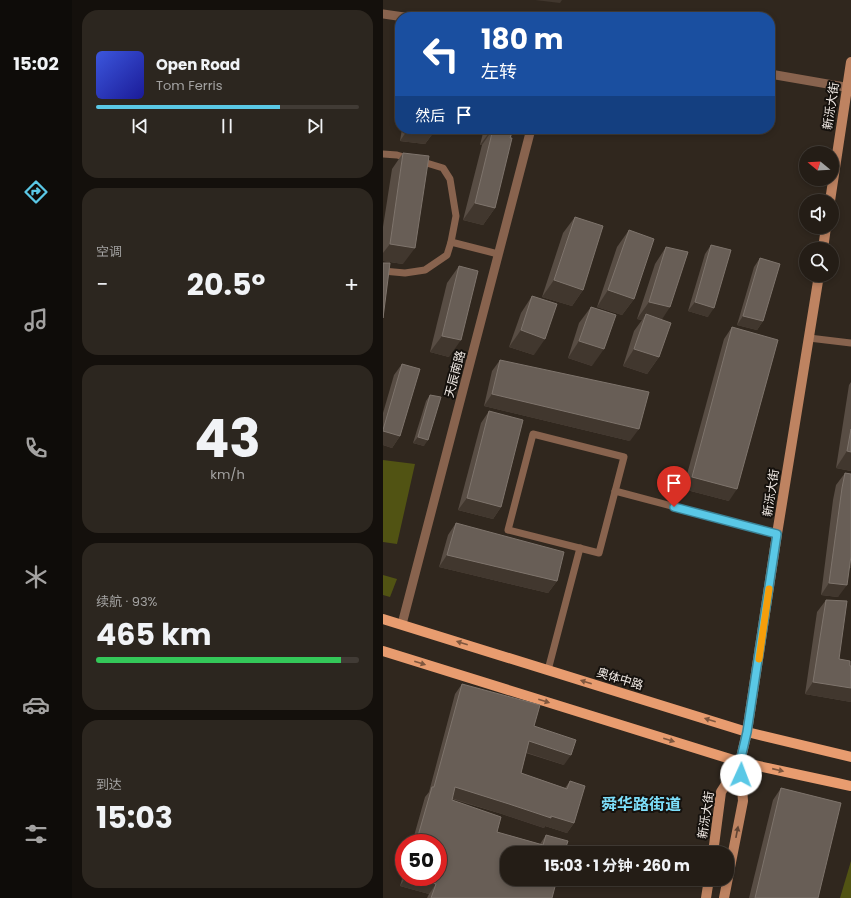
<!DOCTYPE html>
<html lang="zh">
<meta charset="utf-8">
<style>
body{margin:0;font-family:Poppins,"Noto Sans SC",sans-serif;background:#2c261f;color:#f1f3f6;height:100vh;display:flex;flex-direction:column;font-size:15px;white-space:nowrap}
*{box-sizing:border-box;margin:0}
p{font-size:13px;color:#a3a2a1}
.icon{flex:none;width:22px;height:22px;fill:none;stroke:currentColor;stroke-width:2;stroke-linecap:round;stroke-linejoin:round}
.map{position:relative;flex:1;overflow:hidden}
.sheet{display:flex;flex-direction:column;gap:10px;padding:10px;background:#14100c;width:311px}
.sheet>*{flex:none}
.hud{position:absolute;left:12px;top:12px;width:380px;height:122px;border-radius:16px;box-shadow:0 2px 6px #0003,0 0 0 1px #413b35;background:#1a4fa0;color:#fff;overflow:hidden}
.needle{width:26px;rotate:288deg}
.fabs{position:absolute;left:416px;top:146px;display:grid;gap:8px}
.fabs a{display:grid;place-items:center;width:40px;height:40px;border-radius:50%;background:#241d16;box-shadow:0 2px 6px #0003,0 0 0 1px #413b35;font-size:20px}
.speed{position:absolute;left:12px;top:834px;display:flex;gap:8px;font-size:20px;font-weight:700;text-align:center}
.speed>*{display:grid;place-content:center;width:52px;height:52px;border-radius:50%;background:#241d16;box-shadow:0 2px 6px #0003,0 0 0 1px #413b35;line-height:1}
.speed .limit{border:6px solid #d22;background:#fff;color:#111}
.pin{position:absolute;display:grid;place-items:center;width:34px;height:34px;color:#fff;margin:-41px -17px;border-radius:50% 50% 50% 0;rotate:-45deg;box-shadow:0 0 4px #0007}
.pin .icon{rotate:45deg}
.me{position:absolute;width:44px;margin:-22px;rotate:2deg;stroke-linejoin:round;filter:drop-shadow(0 0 3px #0008)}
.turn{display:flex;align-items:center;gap:14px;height:84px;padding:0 20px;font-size:18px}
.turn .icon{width:52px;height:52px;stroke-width:2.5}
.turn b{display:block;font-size:28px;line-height:34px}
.then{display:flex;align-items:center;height:38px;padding:0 20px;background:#0003;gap:8px;font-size:15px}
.big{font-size:30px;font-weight:700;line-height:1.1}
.sheet .card{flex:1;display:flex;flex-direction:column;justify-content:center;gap:6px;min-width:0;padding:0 14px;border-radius:16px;background:#2c261f}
.sheet .dial{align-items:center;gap:0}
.dial b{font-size:52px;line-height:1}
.song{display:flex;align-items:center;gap:12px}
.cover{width:48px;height:48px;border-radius:6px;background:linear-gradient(135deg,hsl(230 70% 55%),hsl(240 70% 35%))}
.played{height:4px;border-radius:2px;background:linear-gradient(90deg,#5ac8e6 70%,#413b35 70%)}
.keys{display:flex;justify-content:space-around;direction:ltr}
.heat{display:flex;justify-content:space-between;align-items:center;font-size:22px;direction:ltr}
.charge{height:6px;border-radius:3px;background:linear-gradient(90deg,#34c759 93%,#413b35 0)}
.trip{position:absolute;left:117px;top:846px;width:234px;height:40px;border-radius:16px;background:#241d16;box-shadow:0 2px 6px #0003,0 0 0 1px #413b35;font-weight:700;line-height:40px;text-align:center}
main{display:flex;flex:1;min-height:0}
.menu{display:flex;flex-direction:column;width:72px;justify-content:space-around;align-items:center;background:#0e0c09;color:#a3a2a1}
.menu .icon{width:28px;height:28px}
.menu .on{color:#5ac8e6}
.menu b{font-size:18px;color:#f1f3f6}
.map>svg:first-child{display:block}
.green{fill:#515313}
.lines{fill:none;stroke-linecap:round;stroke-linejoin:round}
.minor{stroke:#88634e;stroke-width:7}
.tertiary{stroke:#88634e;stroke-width:9}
.secondary{stroke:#be8361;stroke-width:10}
.primary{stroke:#e89c6f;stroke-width:10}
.wall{fill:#584d44}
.shaded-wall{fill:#41372e}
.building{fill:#685e56;stroke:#7e746c}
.oneway{fill:#7e563e}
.oneway2{fill:#614433}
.route-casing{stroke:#3a8296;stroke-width:10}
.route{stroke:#5ac8e6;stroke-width:7}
.slow{stroke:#f59e0b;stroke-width:7}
.labels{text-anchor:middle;stroke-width:4;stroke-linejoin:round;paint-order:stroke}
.street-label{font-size:12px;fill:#f2ebe6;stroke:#15110d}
.district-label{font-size:16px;font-weight:bold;fill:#7ddffb;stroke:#15110d}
</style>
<main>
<nav class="menu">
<b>15:02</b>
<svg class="icon on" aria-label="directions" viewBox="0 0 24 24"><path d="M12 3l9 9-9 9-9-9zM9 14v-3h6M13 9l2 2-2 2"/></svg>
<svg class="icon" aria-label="music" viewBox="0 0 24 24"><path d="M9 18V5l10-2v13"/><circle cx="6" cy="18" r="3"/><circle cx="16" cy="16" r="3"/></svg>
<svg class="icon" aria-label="phone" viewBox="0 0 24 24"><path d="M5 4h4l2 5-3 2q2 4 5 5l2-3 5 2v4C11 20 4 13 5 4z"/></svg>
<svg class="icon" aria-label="climate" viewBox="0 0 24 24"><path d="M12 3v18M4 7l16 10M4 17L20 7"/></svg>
<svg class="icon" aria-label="car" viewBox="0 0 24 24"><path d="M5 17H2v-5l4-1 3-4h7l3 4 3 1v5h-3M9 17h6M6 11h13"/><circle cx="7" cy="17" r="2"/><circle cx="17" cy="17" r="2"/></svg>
<svg class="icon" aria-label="filters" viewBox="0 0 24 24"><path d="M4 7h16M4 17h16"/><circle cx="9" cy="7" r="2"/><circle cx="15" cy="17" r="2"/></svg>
</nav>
<section class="sheet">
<div class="card">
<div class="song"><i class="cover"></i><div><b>Open Road</b><p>Tom Ferris</p></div></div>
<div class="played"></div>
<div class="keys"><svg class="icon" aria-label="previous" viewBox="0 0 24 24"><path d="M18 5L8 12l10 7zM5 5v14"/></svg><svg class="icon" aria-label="pause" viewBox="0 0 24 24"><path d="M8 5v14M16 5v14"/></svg><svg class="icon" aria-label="next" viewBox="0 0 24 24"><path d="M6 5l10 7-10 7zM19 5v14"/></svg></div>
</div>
<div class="card"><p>空调</p>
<div class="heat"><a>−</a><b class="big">20.5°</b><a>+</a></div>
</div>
<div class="card dial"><b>43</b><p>km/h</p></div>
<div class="card"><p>续航 · 93%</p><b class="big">465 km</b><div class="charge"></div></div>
<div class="card"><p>到达</p><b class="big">15:03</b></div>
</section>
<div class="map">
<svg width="468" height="898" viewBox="0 0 468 898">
<rect width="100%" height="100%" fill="#30271e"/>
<g class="green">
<path d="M0 460 32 464 14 544 0 542Z"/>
<path d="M0 575 14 579 7 597 0 595Z"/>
<path d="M468 861V898H457Z"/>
</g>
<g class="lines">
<g class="minor">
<path d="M0 154 14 155 27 159"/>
<path d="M68 242 115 254"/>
<path d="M0 271 22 273 42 270 64 255 68 242 73 216 67 179 60 168 37 161"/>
<path d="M426 338 468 343"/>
<path d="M150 434 241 457 216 553 125 530Z"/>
<path d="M232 491 394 534"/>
<path d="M165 670 197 548"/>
</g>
<g class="tertiary">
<path d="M0 14 21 17"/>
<path d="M387 74 468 88"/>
<path d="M19 624 148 129"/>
</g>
<g class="secondary">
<path d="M447 201 468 62"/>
<path d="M440 249 443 227"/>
<path d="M330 853 338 792 357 762"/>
<path d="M323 898 326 879"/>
<path d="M341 898 360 801 357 762 364 732 394 534 436 275"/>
</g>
<g class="primary">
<path d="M0 619 364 732 468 757"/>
<path d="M0 651 357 762 454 783 468 786"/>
</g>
</g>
<g class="wall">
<path d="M19 129H53L42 144 17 141Z"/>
<path d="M101 129H130L112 208 100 225 80 220 99 145H97Z"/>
<path d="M20 153V264L0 261V227L9 169Z"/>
<path d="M192 217 200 290 189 306 159 297 180 233Z"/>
<path d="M246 230 251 299 239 315 214 307 234 247Z"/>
<path d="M328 245 325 317 305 311 322 254Z"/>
<path d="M283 247 276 357 264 374 240 366 251 331 259 320 254 319 272 264Z"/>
<path d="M377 258 380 321 374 330 354 325 371 267Z"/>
<path d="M76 266 66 357 47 352 64 283Z"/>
<path d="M149 296 151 355 126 347 138 313Z"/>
<path d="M208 307 209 366 185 358 196 323Z"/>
<path d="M349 327 346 501 300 489 341 339Z"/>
<path d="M117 360 247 441 101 406 109 371Z"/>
<path d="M19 364 17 436 9 448 0 445V413L11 375Z"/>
<path d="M468 382V471L453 468 466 385Z"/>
<path d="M47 395 41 446 30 443 43 401Z"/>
<path d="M106 411 118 507 110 519 75 510 98 423Z"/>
<path d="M462 473 468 474V568H466L455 597 438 595 450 500 453 485Z"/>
<path d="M73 523 174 581 165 593 56 567 65 535Z"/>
<path d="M443 600 456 659 468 666V702L422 694 434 612Z"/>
<path d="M79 684 151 726 181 765 143 753 138 773 182 788 187 781 191 823 184 833 162 826 161 828 119 814 69 799V800L114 832 157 844 163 835 169 898H44L46 894 17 886 21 872V877H55V843H29L42 797 46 792 72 694Z"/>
<path d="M398 788 435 898H366L390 800Z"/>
</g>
<g class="shaded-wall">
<path d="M152 0H179L177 3Z"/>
<path d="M25 129H53L42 144 17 141Z"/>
<path d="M109 129H110L99 145H97Z"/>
<path d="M92 203 112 208 100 225 80 220Z"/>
<path d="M7 244 32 248 20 264 0 261V253Z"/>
<path d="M171 280 200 290 189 306 159 297Z"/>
<path d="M225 290 251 299 239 315 214 307Z"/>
<path d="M266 302 287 307 276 324 263 314 259 320 254 319Z"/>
<path d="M312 302 331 308 325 317 305 311Z"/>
<path d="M360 316 380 321 374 330 354 325Z"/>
<path d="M138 330 162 339 151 355 126 347Z"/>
<path d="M59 336 78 340 66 357 47 352Z"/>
<path d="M196 341 221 349 209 366 185 358Z"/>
<path d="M251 349 276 357 264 374 240 366Z"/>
<path d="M109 394 256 429 247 441 101 406Z"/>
<path d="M0 431 17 436 9 448 0 445Z"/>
<path d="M35 437 45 440 41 446 30 443Z"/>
<path d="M464 451 468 452V471L453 468Z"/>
<path d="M309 477 354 489 346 501 300 489Z"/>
<path d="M84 498 118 507 110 519 75 510Z"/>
<path d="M64 555 174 581 165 593 56 567Z"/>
<path d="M468 556V568L460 567Z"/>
<path d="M446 583 464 585 455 597 438 595Z"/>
<path d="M430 682 468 688V702L422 694Z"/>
<path d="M146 741 188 755 181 765 139 751Z"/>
<path d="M72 787 168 816 191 823 184 833 162 826 161 828 119 814 65 797Z"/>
<path d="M23 877H29L53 884 46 894 17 886Z"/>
</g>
<g class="building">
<path d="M110 129H130L127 138H129L112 208 92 203Z"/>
<path d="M20 153 46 156 32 248 7 244Z"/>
<path d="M192 217 220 226 200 290 171 280Z"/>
<path d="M246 230 271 239 251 299 225 290Z"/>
<path d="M328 245 348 250 331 308 312 302Z"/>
<path d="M283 247 305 252 287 307 266 302Z"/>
<path d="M377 258 397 264 380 321 360 316Z"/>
<path d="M0 263H7L0 318Z"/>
<path d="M76 266 95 271 78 340 59 336Z"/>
<path d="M149 296 174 304 162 339 138 330Z"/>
<path d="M208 307 233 315 221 349 196 341Z"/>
<path d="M263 314 288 323 276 357 251 349Z"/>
<path d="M349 327 395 340 354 489 309 477Z"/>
<path d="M117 360 266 392 256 429 109 394Z"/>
<path d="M19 364 37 369 17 436 0 431V430Z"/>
<path d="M47 395 58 397 45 440 35 437Z"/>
<path d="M106 411 140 420 118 507 84 498Z"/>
<path d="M468 429V452L464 451Z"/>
<path d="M462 473 468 474V556L464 585 446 583 459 488Z"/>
<path d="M73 523 181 552 174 581 64 555Z"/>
<path d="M443 600 464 601 456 659 467 661V666H468V688L430 682Z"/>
<path d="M79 684 157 705 151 726 193 740 188 755 146 741 138 773 184 789 187 781 202 786 191 823 168 816V818L126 804 72 787 69 800 118 817 114 832 160 845 163 835 185 841 181 853H124V879H174L169 898H48L53 884 29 877H55V843H33L49 787H51Z"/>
<path d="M398 788 458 803 435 898H372Z"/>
</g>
<defs><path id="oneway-solid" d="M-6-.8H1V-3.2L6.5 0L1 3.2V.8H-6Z"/></defs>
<g class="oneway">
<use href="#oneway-solid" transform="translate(79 643) rotate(-163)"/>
<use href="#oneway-solid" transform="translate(37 663) rotate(17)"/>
<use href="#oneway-solid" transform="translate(203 682) rotate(-163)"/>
<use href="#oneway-solid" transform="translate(161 701) rotate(17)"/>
<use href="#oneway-solid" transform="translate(327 720) rotate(-163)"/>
<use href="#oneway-solid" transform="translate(286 740) rotate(17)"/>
<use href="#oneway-solid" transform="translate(395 770) rotate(13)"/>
</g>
<use class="oneway2" href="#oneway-solid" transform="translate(354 832) rotate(-79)"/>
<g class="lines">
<g class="route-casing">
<path id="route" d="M291 507 394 534 364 732 357 762 358 775"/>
</g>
<use href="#route" class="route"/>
<path class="slow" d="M376 659 386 589"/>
</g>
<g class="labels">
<g class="street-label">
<text transform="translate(448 106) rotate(-81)" y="4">新泺大街</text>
<text transform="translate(72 374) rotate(-75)" y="4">天辰南路</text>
<text transform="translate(388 493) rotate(-81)" y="4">新泺大街</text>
<text transform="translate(237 679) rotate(17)" y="4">奥体中路</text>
<text transform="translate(323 815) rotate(-81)" y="4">新泺大街</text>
</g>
<g class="district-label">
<text x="258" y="810">舜华路街道</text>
</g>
</g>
</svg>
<div class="fabs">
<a><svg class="needle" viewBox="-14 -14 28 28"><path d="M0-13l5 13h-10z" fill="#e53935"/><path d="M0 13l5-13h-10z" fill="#a3a2a1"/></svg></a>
<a><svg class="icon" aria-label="sound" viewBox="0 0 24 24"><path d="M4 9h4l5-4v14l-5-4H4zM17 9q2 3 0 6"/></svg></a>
<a><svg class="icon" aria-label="search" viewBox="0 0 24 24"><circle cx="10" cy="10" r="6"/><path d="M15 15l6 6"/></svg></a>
</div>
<div class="speed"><div class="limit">50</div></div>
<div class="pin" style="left:291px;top:507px;background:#d93025"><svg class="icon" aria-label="arrive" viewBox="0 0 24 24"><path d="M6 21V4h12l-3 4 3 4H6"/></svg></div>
<svg class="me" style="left:358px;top:775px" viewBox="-20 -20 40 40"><circle r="19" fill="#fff"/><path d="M0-13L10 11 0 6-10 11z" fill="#5ac8e6"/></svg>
<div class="trip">15:03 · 1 分钟 · 260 m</div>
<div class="hud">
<div class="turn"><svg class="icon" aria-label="left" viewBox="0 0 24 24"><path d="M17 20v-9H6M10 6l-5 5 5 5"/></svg><div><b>180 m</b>左转</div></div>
<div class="then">然后<svg class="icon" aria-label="arrive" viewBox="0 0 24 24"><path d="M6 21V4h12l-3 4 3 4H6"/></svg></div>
</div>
</div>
</main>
